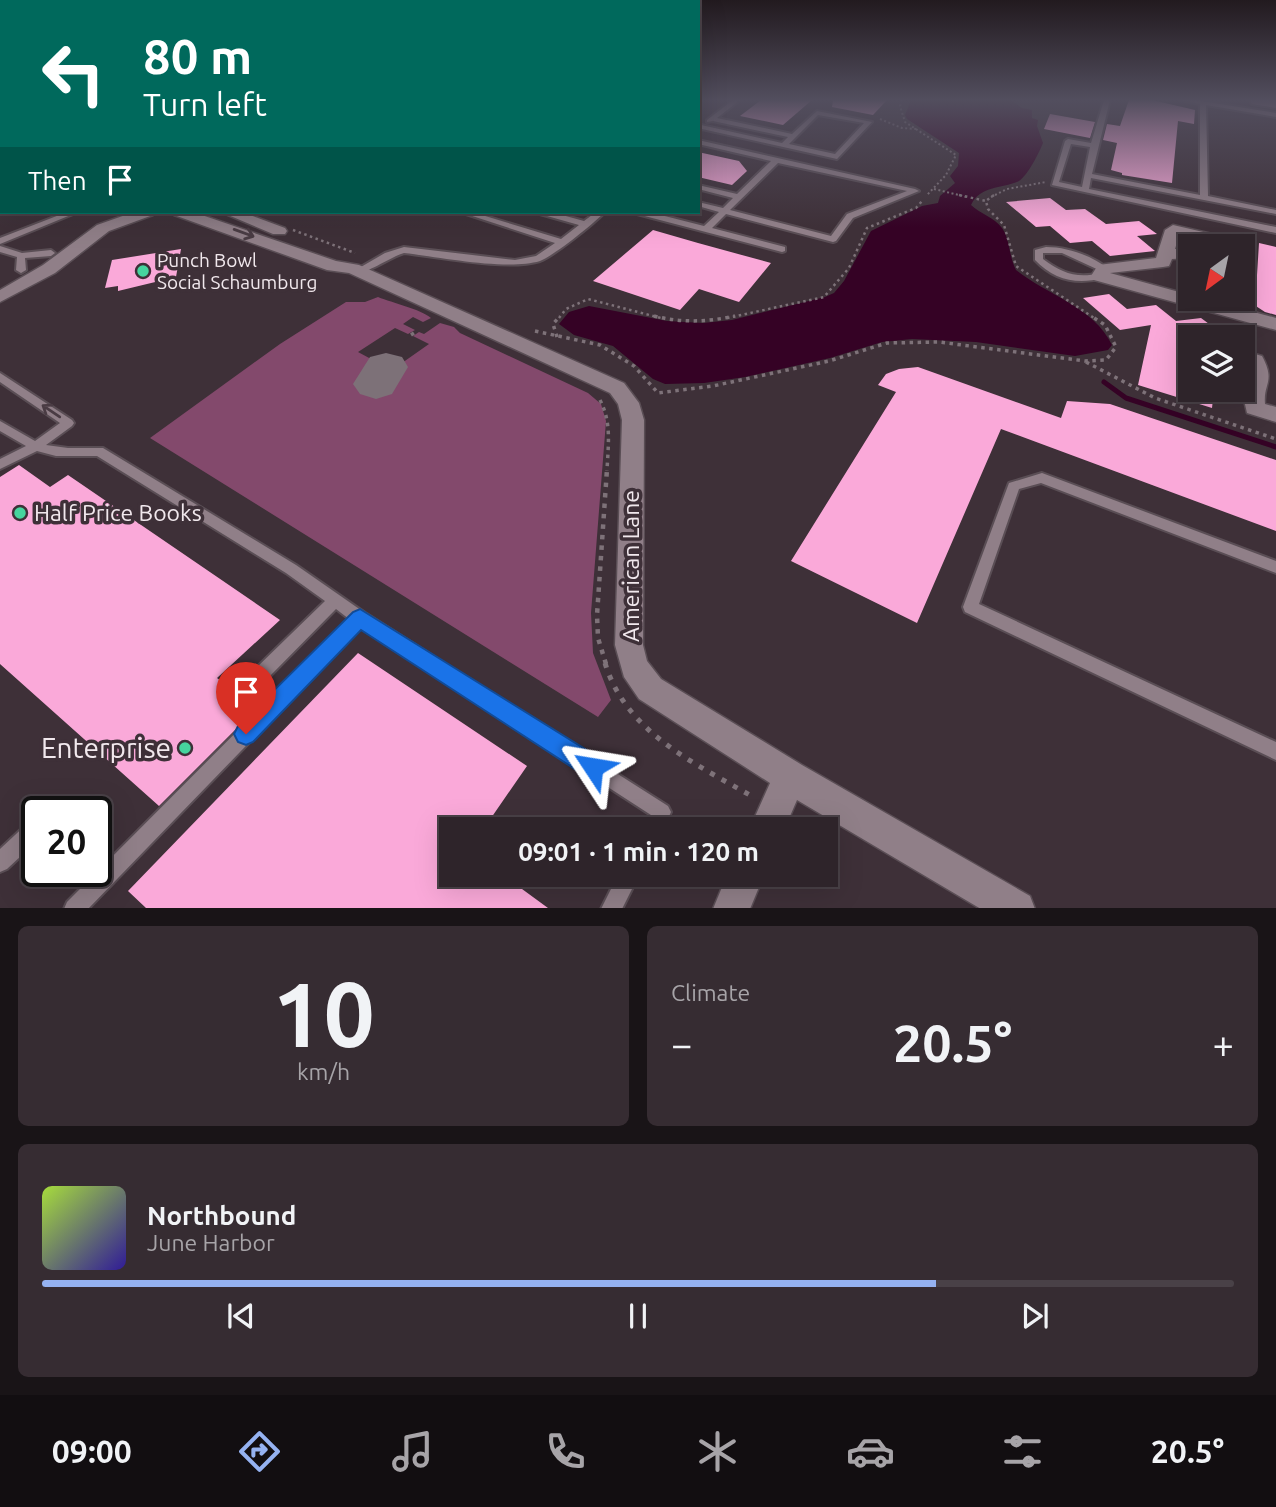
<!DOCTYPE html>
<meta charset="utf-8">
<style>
body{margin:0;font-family:Ubuntu,sans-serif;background:#362c32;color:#f1f3f6;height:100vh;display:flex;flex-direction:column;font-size:26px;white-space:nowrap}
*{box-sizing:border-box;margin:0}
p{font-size:23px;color:#a7a4a8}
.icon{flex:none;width:38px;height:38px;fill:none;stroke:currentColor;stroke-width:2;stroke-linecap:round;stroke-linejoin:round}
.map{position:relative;height:908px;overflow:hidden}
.panel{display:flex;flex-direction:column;gap:18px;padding:18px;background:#191417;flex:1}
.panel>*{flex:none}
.top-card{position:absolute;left:0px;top:0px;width:700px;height:214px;box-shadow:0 7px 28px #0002,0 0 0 2px #494147;background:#00695c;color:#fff;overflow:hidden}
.needle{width:46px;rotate:213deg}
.buttons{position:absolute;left:1178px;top:234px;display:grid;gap:14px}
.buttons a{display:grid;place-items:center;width:77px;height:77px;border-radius:0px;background:#2e242a;box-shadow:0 7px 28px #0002,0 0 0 2px #494147;font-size:35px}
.speed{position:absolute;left:21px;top:796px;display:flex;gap:14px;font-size:35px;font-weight:700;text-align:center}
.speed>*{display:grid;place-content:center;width:91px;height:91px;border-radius:50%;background:#2e242a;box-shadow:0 7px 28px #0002,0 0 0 2px #494147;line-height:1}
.speed .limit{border:4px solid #111;border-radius:10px;background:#fff;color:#111}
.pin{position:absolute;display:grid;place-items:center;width:60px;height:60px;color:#fff;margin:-72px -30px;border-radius:50% 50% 50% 0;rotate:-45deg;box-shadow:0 0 7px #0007}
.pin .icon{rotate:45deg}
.me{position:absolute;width:77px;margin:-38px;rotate:303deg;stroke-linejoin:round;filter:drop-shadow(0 0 5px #0008)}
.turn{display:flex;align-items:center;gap:24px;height:147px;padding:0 28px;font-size:32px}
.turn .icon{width:91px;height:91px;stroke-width:2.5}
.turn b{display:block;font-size:49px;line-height:60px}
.then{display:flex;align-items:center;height:66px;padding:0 28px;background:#0003;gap:14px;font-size:26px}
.big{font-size:52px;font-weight:700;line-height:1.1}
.panel .widget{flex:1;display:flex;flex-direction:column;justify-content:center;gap:10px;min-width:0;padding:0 24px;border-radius:10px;background:#362c32}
.panel .dial{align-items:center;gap:0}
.dial b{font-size:91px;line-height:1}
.song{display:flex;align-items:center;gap:21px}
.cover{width:84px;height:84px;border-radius:10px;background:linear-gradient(135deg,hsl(80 70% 55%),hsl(250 70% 35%))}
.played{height:7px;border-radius:4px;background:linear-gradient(90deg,#95b2f1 75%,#494147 75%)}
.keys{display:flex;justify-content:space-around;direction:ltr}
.heat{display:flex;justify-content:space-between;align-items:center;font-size:38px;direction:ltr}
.panel .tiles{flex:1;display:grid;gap:18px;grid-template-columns:1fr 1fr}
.widget:last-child{grid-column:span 2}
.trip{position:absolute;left:439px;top:817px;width:399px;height:70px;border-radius:0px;background:#2e242a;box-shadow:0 7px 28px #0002,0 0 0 2px #494147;font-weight:700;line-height:70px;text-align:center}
.menu{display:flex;height:112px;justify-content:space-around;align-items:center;background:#120e11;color:#a7a4a8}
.menu .icon{width:49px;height:49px}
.menu .current{color:#95b2f1}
.menu b{font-size:32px;color:#f1f3f6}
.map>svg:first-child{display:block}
.green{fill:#83496c}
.water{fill:#350225}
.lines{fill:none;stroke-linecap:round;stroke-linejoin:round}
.stream{stroke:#350225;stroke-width:5}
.taxiway{fill:#7d7178;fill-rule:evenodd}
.building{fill:#faa9d9}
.lane-casing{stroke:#5a4e55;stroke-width:4}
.street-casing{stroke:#5a4e55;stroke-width:3}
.secondary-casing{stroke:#5a4e55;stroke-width:4}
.path-far4{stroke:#7e7279;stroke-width:2;stroke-dasharray:2 2.5;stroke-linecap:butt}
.path-far3{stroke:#7e7279;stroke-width:2.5;stroke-dasharray:2.5 3.5;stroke-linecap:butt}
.path-far2{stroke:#7e7279;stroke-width:3.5;stroke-dasharray:3.5 4.5;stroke-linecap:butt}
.path-far1{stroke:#7e7279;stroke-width:4.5;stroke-dasharray:4.5 6;stroke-linecap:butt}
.path{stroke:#7e7279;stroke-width:5;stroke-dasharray:5 8;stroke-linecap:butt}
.lane{fill:#907f88;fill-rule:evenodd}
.street{fill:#907f88;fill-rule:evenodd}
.secondary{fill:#9c768c;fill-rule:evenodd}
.oneway{stroke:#4a3c44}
.route{fill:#1a73e8;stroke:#114b97;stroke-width:2}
.poi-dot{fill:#46d49e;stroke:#3e3038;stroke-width:2.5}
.labels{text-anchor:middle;stroke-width:7;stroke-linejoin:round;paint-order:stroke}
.far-poi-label{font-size:19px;fill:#f1e8ed;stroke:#3e3038;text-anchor:start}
.poi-label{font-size:23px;fill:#f1e8ed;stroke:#3e3038;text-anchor:start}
.street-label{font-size:23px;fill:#f1e8ed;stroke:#3e3038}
.near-poi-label{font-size:28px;fill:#f1e8ed;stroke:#3e3038;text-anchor:end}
</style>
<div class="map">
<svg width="1276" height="909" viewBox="0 0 1276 909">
<rect width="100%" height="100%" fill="#3e3038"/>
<path class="green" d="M378 297C393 303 420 309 431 318L423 322 413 317 403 324 415 330 408 334 395 328 358 352 384 366 375 383 370 380 363 385 375 392 382 387 378 384 387 368 392 370 429 344 413 336 419 332 424 334 440 323 454 327 460 333 588 393 601 404 606 421 591 613 593 653 611 700 598 717 150 438 280 344 346 302H365Z"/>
<path class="water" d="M911 100H1011L1022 108 1032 110V118L1038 120 1037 126 1043 143C1039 153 1028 175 1019 181 1002 189 980 185 971 205 980 214 994 217 1002 228 1010 239 1009 257 1016 270 1047 295 1094 307 1112 345L1108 350 1075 356 976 342 912 339 882 342 830 358 745 377 704 383 665 384 653 379 613 346 574 335 559 324 569 312 589 306 667 321 703 323 732 320 825 297 834 293 844 281 871 231 922 206 938 203 940 196 955 183 950 176 958 166 959 153 907 119 905 115Z"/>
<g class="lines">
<path class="stream" d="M1104 382 1126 398 1276 447"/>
<path class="taxiway" d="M386 353 402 357 408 367 392 394 376 399 360 394 353 384 370 357Z"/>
</g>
<g class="building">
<path d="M761 100H812L783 125 740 116Z"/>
<path d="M833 100H887L873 115 832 107Z"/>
<path d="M1129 100H1152L1195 110 1194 124 1178 121 1172 183 1122 175V173L1111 170 1117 143 1103 140 1107 124 1120 126Z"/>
<path d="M1050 114 1095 122 1090 138 1044 129Z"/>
<path d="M698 152 739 161 747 171 732 185 698 177Z"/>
<path d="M1050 198 1066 210 1085 209 1106 224 1139 221 1157 234 1137 236 1155 251 1110 256 1092 241 1070 243 1050 226 1036 227 1006 202Z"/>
<path d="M653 230 698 243 771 263 739 302 699 289 680 310 593 281Z"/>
<path d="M1259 243 1276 247V315L1265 312 1242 297V265L1257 275Z"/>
<path d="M181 249 176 277 118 291V286L105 288 112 260Z"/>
<path d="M1109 294 1127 309 1156 305 1176 321 1201 318 1228 338H1190L1186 341 1180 379 1190 382V390H1214L1212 408 1138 385 1151 325 1120 330 1083 298Z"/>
<path d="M918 367 1061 418 1067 401 1110 404 1276 460V531L1001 429 917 623 791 561 896 392 878 385 886 374 899 369Z"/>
<path d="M19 465 50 487 68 475 280 620 217 678 244 699 232 711 244 721 159 806 0 664V477Z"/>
<path d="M358 653 527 766 489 821 501 830H452V875H503L548 908H146L128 891Z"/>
</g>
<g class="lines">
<g class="lane-casing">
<g id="lane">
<path d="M733 100H740L717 118 792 134 817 111 872 122 837 159 702 129 698 132V126L701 125 782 143 788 137 713 121 707 122V120ZM818 115 864 123 835 154 789 144Z"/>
<path d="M1104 100H1110L1092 174 1200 195V104L1180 100H1195L1276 113V117L1206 105 1208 196 1276 210V214L1091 178 1089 189 1276 227V233L1052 185 1065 141 1068 139 1091 143ZM1071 144 1090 147 1082 187 1059 182Z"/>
<path d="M698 140 915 189 919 191 853 218 836 241 833 242 726 214 712 228 785 247V251L782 252 637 214 636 212H649L704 226 719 212 698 206V202L723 208 733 198 698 189V185L737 194 771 161 698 144ZM778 163 907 191 847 214 831 236 730 210Z"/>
<path d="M0 171H2L0 176Z"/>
<path d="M67 212H78L0 244V238Z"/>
<path d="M460 212H472L561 239 579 225 540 214 539 212H551L584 221 596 212H605C593 224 555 255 540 261 507 271 440 257 404 253 390 257 369 273 356 273L354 271 385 253 404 247 515 260 536 256 555 243Z"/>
<path d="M0 246 22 253 51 250 55 253 51 256 25 258 26 270 21 273 16 270 17 257 0 252Z"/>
<path d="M1046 247C1068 247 1092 256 1109 269L1107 271H1101L1062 253H1043V259C1062 273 1077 279 1100 273L1105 276 1103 278C1077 285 1054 280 1035 260V250Z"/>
<path d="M0 373 72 420 74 423 72 426 46 445 68 448H103L296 565 365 613 668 806 671 812 663 830H644L651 815 361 627 88 909H64L67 902 349 619 336 609 266 680 260 683 254 680 252 675 254 670 325 601 286 573 97 456H56L37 451 0 469V459L26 446 0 431V421L35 441 60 423 0 382Z"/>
<path d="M1042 473 1276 561V573L1041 483 1019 489 979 604 1276 742V760L965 612 963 607 1009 483Z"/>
<path d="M37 819V841L7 869 0 872V849L30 821Z"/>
<path d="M618 875H639L622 909H601Z"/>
</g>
</g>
<g class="street-casing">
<g id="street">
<path d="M0 110 2 111V119L0 118Z"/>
<path d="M134 212H156L153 215 109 231 55 273 0 302V290L43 265 97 225Z"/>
<path d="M171 212H193L336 261 359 265 624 383 639 403 644 420 643 645 647 661 661 679 802 765 1030 896 1035 909H981L797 800 784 830H749L770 783 639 699 624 677 615 645 622 420 618 404 610 393 349 273 327 270 174 215Z"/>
<path d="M221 212H242L285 228 287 231 285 234H273Z"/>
<path d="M1173 225 1238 240 1240 247H1224L1179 236 1175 249 1190 248V258L1172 259 1169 266 1163 267 1110 273 1190 295V299H1206L1276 318V330L1094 280 1091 276 1098 265 1156 258 1165 230Z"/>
<path d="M1255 354 1262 356C1276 382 1263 383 1265 404L1276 407V422L1247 413 1244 400 1233 390H1242V381L1250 383 1245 360 1248 356Z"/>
<path d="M727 875H764L750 909H713Z"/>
</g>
</g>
<g class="secondary-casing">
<path id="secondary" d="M1250 100H1276V108L1252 104Z"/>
</g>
<g class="path-far4">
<path d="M902 100 900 106 905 122 956 155 946 175 927 195"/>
<path d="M880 119 902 128 916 129"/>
<path d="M934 189 967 197"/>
<path d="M991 197 1007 189 1046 182"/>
</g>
<g class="path-far3">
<path d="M959 195 986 201"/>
<path d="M994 195 986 201 988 209 1004 225 1016 266 1094 318"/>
<path d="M293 230 355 253"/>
<path d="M559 318 566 309 588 299 661 318"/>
<path d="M727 318 824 297 849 268 867 228 916 208 922 201"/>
</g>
<g class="path-far2">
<path d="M654 316C682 323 707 322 735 316"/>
<path d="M535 331 600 345 634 366 658 393 713 386 829 361 887 343 939 342 1085 361 1106 360 1116 347 1105 325 1091 316"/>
<path d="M411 335 417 331"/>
<path d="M557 337 553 324 560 316"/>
<path d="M1086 362 1155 398 1276 439"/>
<path d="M600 400C612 423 608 446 607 471"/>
</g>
<path class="path-far1" d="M606 664 598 638 597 615 607 469"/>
<path class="path" d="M605 663C626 733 696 764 755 798"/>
<use href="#lane" class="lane"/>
<use href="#street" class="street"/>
<use href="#secondary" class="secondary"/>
</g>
<defs><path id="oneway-shaft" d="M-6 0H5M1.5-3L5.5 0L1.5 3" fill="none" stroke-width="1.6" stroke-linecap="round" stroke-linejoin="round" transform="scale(1.75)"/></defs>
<g class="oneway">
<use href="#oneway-shaft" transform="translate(244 233) rotate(20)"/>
<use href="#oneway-shaft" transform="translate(51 411) rotate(-146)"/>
</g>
<linearGradient id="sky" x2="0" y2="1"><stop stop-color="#221a1f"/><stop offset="0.44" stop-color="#524e5e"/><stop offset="1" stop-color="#524e5e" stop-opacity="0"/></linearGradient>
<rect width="1276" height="227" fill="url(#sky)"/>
<path class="route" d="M360 609 601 759 604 767 601 775 593 778 584 775 361 630 253 742 246 745 238 742 234 734 238 726 353 612Z"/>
<g class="poi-dot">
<circle cx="143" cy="271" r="7"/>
<circle cx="20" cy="513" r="7"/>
<circle cx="185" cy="748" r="7"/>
</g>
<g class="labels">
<g class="far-poi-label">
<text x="157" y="267">Punch Bowl<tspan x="157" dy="22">Social Schaumburg</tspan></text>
</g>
<g class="poi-label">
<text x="34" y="521">Half Price Books</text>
</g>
<g class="street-label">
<text transform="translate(631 566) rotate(-90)" y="8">American Lane</text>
</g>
<g class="near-poi-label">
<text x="171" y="758">Enterprise</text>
</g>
</g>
</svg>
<div class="buttons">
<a><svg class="needle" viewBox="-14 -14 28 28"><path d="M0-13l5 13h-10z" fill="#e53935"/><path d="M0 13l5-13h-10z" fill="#a7a4a8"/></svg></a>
<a><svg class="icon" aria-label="layers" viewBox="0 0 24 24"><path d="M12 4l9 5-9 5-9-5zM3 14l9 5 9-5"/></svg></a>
</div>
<div class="speed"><div class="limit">20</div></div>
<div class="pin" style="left:246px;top:734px;background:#d93025"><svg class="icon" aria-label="arrive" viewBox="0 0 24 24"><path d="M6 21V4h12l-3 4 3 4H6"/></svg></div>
<svg class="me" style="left:593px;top:767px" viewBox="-20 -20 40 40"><path d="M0-17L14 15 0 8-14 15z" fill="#1a73e8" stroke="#fff" stroke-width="4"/></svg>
<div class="trip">09:01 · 1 min · 120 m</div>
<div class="top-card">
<div class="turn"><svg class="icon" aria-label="left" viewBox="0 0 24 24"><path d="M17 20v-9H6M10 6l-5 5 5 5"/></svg><div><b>80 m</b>Turn left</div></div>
<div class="then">Then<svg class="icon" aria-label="arrive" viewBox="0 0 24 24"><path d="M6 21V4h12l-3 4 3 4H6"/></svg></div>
</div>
</div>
<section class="panel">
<div class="tiles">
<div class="widget dial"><b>10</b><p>km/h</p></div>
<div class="widget"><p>Climate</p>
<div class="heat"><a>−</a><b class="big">20.5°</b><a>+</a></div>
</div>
<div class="widget">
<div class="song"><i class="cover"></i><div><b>Northbound</b><p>June Harbor</p></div></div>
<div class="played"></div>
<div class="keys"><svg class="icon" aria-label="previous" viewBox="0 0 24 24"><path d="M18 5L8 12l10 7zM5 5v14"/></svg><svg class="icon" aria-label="pause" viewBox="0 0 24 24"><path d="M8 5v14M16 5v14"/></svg><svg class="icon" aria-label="next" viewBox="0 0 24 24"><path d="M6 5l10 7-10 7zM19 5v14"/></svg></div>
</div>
</div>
</section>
<nav class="menu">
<b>09:00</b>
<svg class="icon current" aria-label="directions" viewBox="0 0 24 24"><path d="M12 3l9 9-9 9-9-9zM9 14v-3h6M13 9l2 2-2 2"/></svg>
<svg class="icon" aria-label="music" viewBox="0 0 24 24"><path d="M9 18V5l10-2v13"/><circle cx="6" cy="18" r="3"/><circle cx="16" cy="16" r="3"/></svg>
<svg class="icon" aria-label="phone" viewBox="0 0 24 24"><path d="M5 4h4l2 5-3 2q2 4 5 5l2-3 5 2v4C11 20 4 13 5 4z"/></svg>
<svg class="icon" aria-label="climate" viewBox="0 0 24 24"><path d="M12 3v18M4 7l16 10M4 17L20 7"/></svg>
<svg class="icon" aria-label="car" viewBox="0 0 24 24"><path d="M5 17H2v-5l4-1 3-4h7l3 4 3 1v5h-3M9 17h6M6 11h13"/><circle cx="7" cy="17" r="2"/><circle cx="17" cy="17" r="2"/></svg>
<svg class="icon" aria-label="filters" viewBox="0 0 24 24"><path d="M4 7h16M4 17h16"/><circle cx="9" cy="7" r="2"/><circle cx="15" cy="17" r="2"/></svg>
<b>20.5°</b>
</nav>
